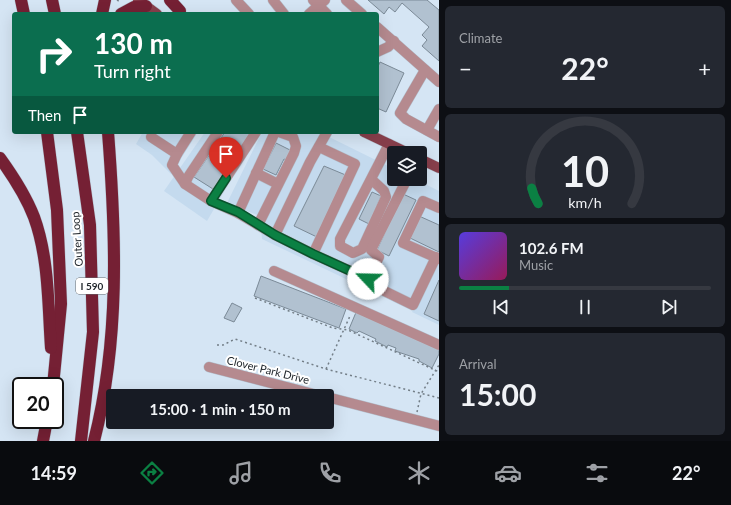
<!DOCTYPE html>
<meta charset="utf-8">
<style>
body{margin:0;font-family:Lato,sans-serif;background:#242831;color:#f1f3f6;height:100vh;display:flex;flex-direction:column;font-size:15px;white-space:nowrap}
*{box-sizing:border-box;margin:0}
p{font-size:13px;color:#9ea1a6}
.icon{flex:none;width:22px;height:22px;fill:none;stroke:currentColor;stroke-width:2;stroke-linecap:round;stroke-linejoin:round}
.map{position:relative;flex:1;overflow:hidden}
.panel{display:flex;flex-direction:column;gap:6px;padding:6px;background:#0d0f14;width:292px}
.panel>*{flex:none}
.guide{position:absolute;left:12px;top:12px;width:367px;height:122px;border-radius:4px;box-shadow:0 4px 16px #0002;background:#0b6e4f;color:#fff;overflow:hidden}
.fabs{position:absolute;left:387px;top:146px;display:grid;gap:8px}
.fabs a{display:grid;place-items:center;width:40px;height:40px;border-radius:4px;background:#171b24;box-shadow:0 4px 16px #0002;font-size:20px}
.speed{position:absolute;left:12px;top:377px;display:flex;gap:8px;font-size:20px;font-weight:700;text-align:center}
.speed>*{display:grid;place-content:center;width:52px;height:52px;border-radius:50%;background:#171b24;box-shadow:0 4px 16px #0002;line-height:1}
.speed .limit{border:2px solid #111;border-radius:6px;background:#fff;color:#111}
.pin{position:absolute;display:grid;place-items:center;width:34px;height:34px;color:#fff;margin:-41px -17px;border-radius:50% 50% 50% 0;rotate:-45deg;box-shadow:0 0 4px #0007}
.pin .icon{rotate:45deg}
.me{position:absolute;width:44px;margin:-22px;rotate:294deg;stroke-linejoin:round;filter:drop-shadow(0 0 3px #0008)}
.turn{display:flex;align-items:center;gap:14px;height:84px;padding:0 16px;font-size:18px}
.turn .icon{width:52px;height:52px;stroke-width:2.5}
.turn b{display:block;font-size:28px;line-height:34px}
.then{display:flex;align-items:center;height:38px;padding:0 16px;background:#0003;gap:8px;font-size:15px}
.big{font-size:30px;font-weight:700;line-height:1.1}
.panel .card{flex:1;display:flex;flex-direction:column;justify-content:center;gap:6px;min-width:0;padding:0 14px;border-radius:6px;background:#242831}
.panel .dial{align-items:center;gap:0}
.dial svg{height:104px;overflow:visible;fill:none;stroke:#363941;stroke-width:7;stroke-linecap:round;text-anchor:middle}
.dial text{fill:#f1f3f6;stroke:none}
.song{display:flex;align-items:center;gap:12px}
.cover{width:48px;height:48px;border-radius:6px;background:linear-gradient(135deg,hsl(250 70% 55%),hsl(330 70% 35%))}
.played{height:4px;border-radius:2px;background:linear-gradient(90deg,#0b8043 20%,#363941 20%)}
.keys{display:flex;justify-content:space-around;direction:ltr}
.heat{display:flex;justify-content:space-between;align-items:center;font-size:22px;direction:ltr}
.trip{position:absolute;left:106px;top:389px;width:228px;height:40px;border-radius:4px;background:#171b24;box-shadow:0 4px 16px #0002;font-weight:700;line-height:40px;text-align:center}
.dock{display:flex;height:64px;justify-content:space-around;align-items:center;background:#090b0e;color:#9ea1a6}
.dock .icon{width:28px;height:28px}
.dock .selected{color:#0b8043}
.dock b{font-size:18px;color:#f1f3f6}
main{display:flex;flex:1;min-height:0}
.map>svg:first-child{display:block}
.built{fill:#c4daee}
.building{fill:#b1c1d0;stroke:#7b8a97}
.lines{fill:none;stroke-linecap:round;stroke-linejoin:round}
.minor-casing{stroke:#b5c3d0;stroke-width:11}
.major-casing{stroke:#b5c3d0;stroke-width:11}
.highway-casing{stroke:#b5c3d0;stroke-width:13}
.path{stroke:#737e87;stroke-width:1.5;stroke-dasharray:2 3;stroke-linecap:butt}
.minor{stroke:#b58a8f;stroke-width:10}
.major{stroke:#883f4c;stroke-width:10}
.highway{stroke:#752034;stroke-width:12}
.route-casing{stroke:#07532c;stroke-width:10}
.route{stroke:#0b8043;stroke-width:7}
.labels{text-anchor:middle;stroke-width:4;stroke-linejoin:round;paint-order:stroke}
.shield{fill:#fff;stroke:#65696d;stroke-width:1}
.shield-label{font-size:10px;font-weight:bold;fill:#23292e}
.street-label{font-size:11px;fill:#23292e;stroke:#fff}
</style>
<main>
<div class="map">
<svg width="439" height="441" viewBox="0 0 439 441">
<rect width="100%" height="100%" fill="#d5e5f4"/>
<g class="built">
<path d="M143 132H198L171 174 152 155 136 144Z"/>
<path d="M205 132H259L207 221 164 191Z"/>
<path d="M262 132H319L394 169V179H415L439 191V255H437L409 309 262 239 260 216 227 203Z"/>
<path d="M437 260 439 261V325L412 312Z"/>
</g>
<g class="building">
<path d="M368 0H427L439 10V61L422 46 427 40 422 35 429 27 402 3 395 12 389 7 384 14Z"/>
<path d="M380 62 404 73 386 112 377 108V69Z"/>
<path d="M225 132H252L213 189 194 177Z"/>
<path d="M276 143 290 150 288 161 284 159 276 175 263 169Z"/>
<path d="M324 166 348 176 319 238 294 226Z"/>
<path d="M372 192 381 196 369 224 359 219Z"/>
<path d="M403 194 416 200 389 256 377 250Z"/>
<path d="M419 216 439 225V252L408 237Z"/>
<path d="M261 276 346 309 339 328 254 296Z"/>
<path d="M439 280V321L424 314Z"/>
<path d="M232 303 242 308 234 322 224 318Z"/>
<path d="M357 310 439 350V354L432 368 419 361V359L395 351 396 348 388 345 387 347 375 341 376 339 359 331 357 333 349 329Z"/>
</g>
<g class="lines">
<g class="minor-casing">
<g id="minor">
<path d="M236 0 249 14"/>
<path d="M273 0 284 14"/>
<path d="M313 0 327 14"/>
<path d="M346 0 362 14"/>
<path d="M309 14 325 0"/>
<path d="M377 27 439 82"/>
<path d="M377 52 388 47 394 41"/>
<path d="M425 70 400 113 406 119 439 137"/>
<path d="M427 130 439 109"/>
<path d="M327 132 310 162 275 235 313 254 368 279"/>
<path d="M151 137 177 154 191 132"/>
<path d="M177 154 172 165 185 184 211 201 238 213 275 235"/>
<path d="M256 173 278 184"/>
<path d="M371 179 384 191 386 197 362 249 353 253 340 246V239L389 144"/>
<path d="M407 179 371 250 379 257 366 282 413 305 436 257"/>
<path d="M185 184 188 177 218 132"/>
<path d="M211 201 256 132"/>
<path d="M439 208 423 201 403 243 439 259"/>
<path d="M238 213 275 132"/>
<path d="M258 225 294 153 296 146 293 137 279 132"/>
<path d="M313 254 355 164 319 147"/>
<path d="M274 271 439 345"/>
<path d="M209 367 321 396"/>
<path d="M327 397 439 426"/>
</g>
</g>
<g class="major-casing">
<g id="major">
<path d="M138 0 157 14"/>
<path d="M364 132 408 153"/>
<path d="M420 159 439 168"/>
</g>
</g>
<g class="highway-casing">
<g id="highway">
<path d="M21 0 24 14"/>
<path d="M52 0 55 14"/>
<path d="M170 0 180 11"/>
<path d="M102 14 105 0"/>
<path d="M121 14 134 7 146 6"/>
<path d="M47 132 57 210 61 304 53 386"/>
<path d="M77 132 90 225 93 332 81 441"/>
<path d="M0 158C13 176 26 196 34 217 49 258 48 305 51 348"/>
<path d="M43 441 47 420"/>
<path d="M94 441C120 340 116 235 108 132"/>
</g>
</g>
<g class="path">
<path d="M117 0 120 2"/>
<path d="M255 298 333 328 348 330 439 372"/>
<path d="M217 345H223L235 339 326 369 439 398"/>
<path d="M326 369 350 316"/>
<path d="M417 412 421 394 439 365"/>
</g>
<use href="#minor" class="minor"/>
<use href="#major" class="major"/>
<use href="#highway" class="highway"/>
</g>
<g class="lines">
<g class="route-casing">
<path id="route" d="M226 178 211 201 238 212 275 235 313 254 368 279"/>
</g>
<use href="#route" class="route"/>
</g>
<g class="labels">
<rect class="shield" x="76" y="278" width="32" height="16" rx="3"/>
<g class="shield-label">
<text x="92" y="290">I 590</text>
</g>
<g class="street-label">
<text transform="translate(77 239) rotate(-94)" y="4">Outer Loop</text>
<text transform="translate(268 370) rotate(14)" y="4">Clover Park Drive</text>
</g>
</g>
</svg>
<div class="fabs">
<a><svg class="icon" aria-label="layers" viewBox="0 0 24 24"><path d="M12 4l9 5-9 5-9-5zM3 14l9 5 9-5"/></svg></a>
</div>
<div class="speed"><div class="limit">20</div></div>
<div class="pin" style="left:226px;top:178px;background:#d93025"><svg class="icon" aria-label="arrive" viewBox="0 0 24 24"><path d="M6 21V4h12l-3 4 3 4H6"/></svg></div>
<svg class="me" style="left:368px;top:279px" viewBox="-20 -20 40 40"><circle r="19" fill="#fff"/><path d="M0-13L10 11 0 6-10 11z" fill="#0b8043"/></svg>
<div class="trip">15:00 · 1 min · 150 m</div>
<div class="guide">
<div class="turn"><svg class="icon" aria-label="right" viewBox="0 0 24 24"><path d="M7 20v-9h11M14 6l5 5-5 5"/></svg><div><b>130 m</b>Turn right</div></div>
<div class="then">Then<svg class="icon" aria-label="arrive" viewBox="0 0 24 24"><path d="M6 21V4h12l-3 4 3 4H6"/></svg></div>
</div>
</div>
<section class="panel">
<div class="card"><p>Climate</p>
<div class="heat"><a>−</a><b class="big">22°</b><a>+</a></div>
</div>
<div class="card dial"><svg viewBox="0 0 100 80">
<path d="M14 69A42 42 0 1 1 86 69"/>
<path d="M14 69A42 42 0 0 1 9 57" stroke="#0b8043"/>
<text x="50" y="56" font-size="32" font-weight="700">10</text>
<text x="50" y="72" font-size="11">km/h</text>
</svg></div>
<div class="card">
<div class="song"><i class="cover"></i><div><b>102.6 FM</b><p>Music</p></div></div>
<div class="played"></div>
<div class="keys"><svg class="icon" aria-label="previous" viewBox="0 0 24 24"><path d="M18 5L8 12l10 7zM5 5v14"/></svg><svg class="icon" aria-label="pause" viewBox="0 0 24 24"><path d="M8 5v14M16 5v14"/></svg><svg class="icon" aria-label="next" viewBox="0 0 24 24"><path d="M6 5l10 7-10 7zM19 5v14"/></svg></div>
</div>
<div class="card"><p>Arrival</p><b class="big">15:00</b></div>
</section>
</main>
<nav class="dock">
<b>14:59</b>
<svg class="icon selected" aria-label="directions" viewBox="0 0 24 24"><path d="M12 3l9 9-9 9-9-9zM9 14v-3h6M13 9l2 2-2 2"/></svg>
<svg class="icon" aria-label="music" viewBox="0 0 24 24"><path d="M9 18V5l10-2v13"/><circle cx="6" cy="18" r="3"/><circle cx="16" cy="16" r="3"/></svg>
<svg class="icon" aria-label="phone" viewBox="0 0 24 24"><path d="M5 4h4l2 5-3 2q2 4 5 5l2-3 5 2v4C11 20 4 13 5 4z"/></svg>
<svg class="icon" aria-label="climate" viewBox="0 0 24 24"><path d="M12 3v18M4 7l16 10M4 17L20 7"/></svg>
<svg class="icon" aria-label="car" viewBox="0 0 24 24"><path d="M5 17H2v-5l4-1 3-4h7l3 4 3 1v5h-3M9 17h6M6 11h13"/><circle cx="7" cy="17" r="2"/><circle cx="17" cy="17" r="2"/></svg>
<svg class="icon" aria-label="filters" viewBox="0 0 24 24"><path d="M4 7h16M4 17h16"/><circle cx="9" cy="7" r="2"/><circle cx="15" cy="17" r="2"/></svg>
<b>22°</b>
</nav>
